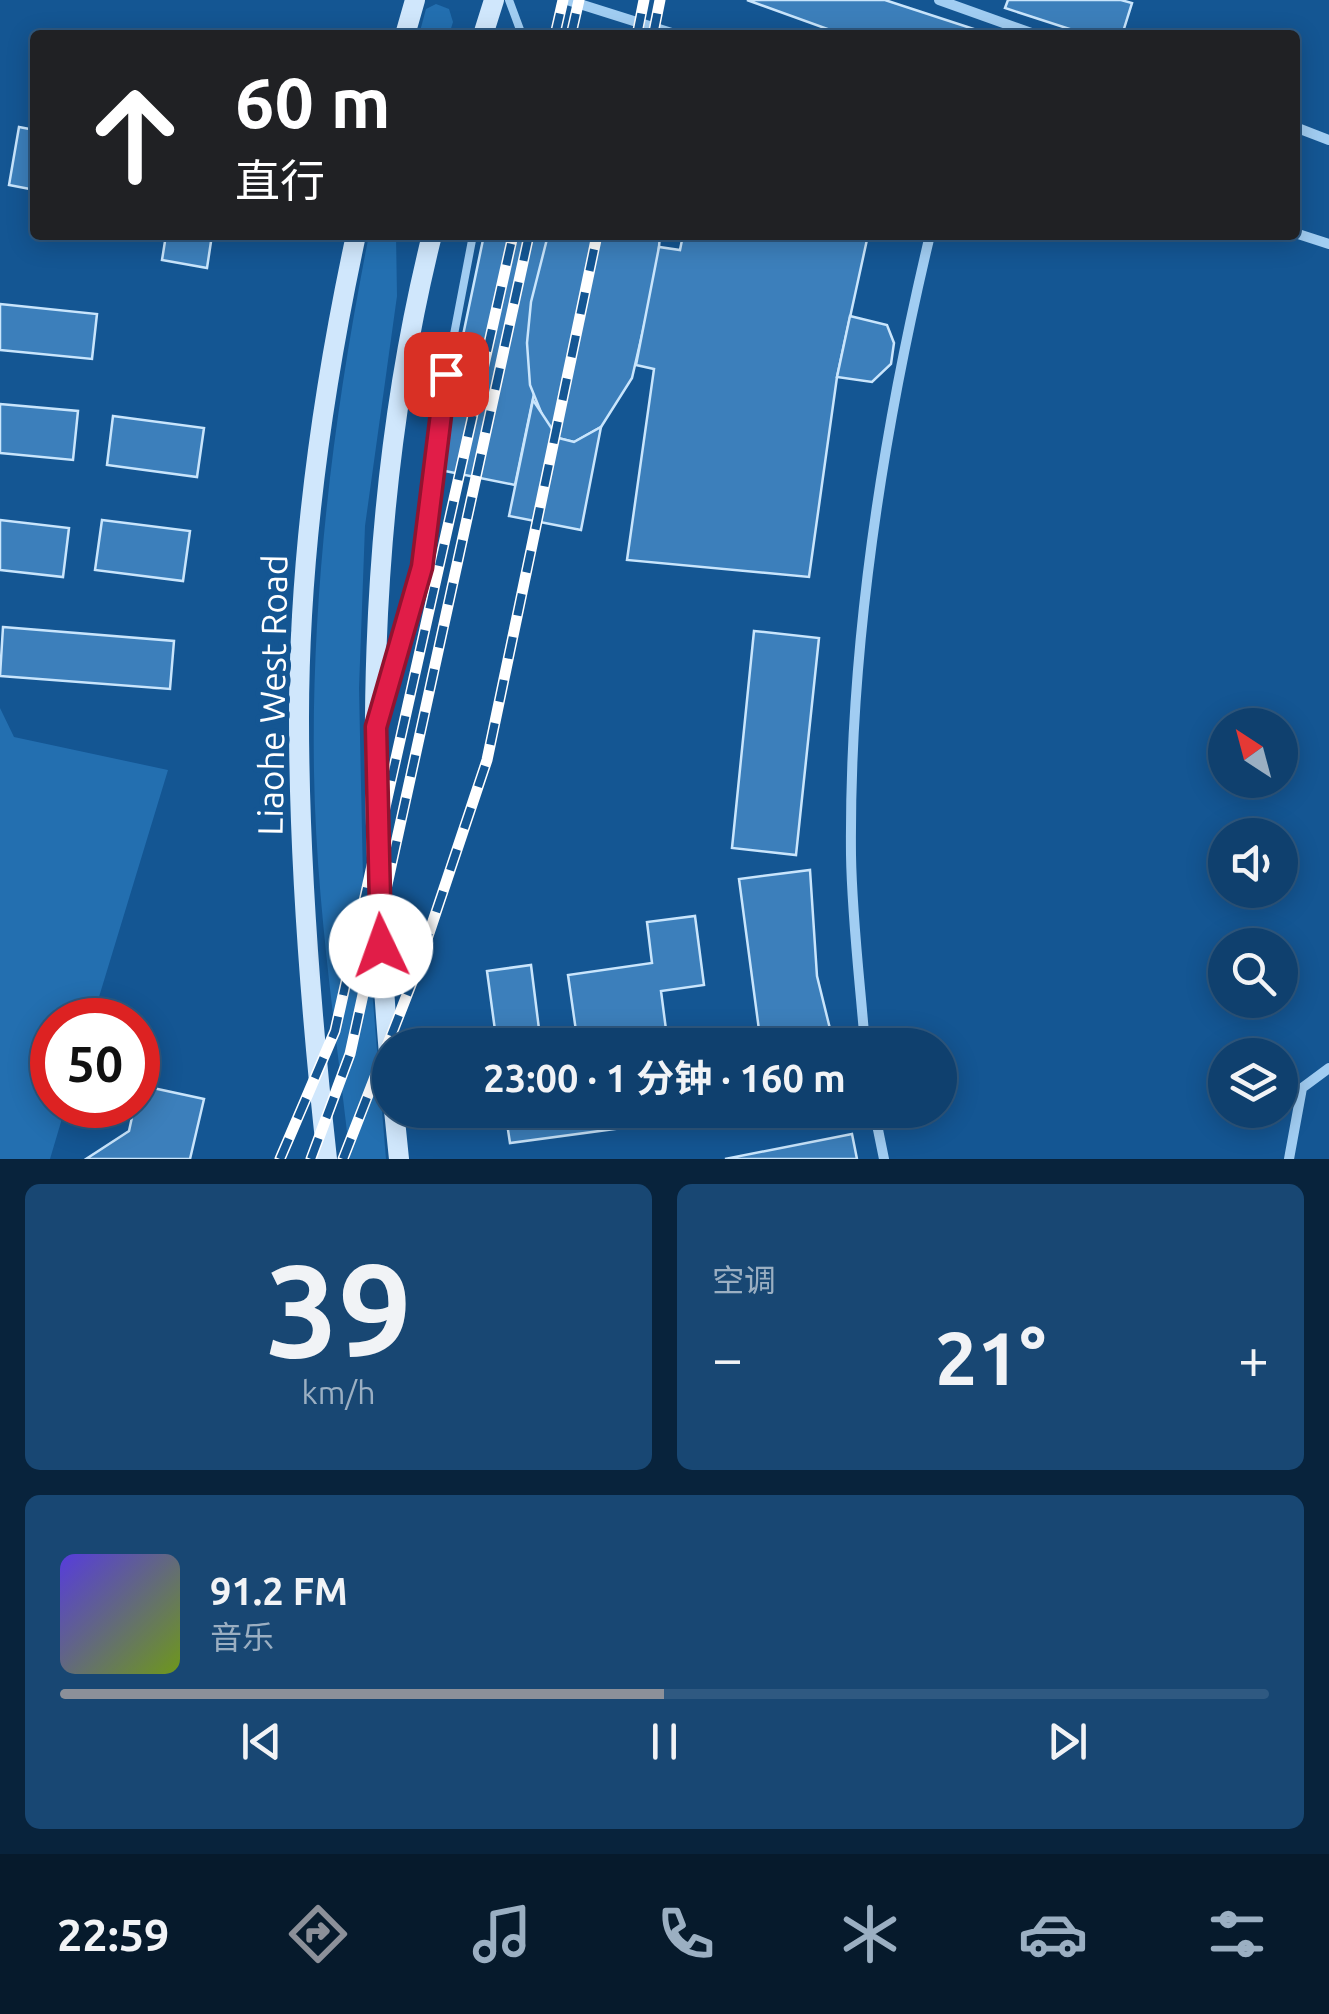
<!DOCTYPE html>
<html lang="zh">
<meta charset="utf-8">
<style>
body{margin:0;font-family:Ubuntu,"Noto Sans SC",sans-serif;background:#184773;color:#f1f3f6;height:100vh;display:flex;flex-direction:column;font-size:38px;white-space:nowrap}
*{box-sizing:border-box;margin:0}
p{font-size:32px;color:#9bafc2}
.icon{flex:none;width:55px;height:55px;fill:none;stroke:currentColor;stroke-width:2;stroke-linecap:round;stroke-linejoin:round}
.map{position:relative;height:1159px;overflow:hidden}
.side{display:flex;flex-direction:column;gap:25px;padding:25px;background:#08233c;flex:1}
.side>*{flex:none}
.top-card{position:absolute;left:30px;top:30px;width:1270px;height:210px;border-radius:10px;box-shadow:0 5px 25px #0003,0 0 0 2px #2f5981;background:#202124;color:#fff;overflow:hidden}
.needle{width:65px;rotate:324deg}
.fabs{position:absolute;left:1208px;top:708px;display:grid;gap:20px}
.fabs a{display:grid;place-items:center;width:90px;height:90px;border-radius:50%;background:#0f406e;box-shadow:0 5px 25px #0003,0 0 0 2px #2f5981;font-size:50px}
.speed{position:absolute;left:30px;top:998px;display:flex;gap:20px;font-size:50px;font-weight:700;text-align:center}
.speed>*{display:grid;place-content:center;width:130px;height:130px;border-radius:50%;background:#0f406e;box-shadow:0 5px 25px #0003,0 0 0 2px #2f5981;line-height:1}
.speed .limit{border:15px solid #d22;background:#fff;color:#111}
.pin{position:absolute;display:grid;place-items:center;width:85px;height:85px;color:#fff;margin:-42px;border-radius:20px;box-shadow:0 5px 15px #0006}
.me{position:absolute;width:110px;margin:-55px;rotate:357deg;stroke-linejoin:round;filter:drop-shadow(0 0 8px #0008)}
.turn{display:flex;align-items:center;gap:35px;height:210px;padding:0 40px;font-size:45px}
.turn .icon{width:130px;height:130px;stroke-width:2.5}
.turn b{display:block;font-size:70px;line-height:85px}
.big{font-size:75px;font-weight:700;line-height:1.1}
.side .card{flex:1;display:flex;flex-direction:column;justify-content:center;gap:15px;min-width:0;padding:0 35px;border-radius:15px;background:#184773}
.side .dial{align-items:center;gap:0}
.dial b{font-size:130px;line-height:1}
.song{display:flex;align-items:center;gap:30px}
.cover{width:120px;height:120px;border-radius:15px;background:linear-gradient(135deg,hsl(250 70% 55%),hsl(80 70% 35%))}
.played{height:10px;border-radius:5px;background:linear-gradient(90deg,#8c9099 50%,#2f5981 50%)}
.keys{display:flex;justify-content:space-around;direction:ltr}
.heat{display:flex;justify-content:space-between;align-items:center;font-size:55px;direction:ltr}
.side .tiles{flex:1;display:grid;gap:25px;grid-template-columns:1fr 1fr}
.card:last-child{grid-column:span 2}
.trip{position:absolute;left:372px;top:1028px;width:585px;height:100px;border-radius:50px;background:#0f406e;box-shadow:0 5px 25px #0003,0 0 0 2px #2f5981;font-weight:700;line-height:100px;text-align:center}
.tab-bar{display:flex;height:160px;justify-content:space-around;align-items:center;background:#061a2c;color:#9bafc2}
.tab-bar .icon{width:70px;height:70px}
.tab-bar .on{color:#8c9099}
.tab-bar b{font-size:45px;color:#f1f3f6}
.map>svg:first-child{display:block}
.green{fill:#236fb0}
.building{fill:#3c7fbb;stroke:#c9e5fc;stroke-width:2.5}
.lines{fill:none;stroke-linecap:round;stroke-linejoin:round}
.lane{stroke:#a1cdf2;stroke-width:8}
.street{stroke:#a1cdf2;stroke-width:10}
.secondary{stroke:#d0e7fc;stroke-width:20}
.rail-casing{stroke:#fff;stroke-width:11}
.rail{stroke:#145693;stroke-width:8;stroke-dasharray:22;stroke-linecap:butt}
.route-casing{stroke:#92132f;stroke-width:25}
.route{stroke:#e11d48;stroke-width:18}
.labels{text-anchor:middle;stroke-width:10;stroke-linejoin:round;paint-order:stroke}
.street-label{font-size:35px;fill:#fff;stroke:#145693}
</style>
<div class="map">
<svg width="1329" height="1159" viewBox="0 0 1329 1159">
<rect width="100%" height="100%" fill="#145693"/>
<g class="green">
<path d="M436 4 449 9 453 22 449 35H419L426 9Z"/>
<path d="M369 235H396L397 296 365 526 359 688 363 880 386 1159H350C336 1031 316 901 314 772 311 593 334 411 369 235Z"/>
<path d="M0 708 14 737 168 770 92 1020H52V1105H66L50 1159H0Z"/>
</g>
<g class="building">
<path d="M747 0H885L992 35H844Z"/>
<path d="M1008 0H1121L1132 3 1122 35H1088L1005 8Z"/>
<path d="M19 127 35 130V190L9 185Z"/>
<path d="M166 235H212L207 268 162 260Z"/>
<path d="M484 235H567L515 485 435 469Z"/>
<path d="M548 235H660L657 270 632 378 601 427 574 442 558 438 547 427 530 385 527 343 531 302Z"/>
<path d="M683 235H868L837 377 809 577 627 560 654 369 636 365 659 247 680 250Z"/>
<path d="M0 304 97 314 92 359 0 350Z"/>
<path d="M850 316 887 325 894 343 891 364 872 382 837 377Z"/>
<path d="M533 400 558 438 574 442 601 427 581 530 509 516Z"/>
<path d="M0 404 78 411 73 460 0 453Z"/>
<path d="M113 416 204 428 197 477 107 465Z"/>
<path d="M0 520 69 528 63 577 0 570Z"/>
<path d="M102 520 190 531 183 581 95 570Z"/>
<path d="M3 627 174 641 170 689 0 676Z"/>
<path d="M754 631 819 638 796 855 732 848Z"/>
<path d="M810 870 817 976 834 1045H761L739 879Z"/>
<path d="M695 916 704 985 661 991 668 1045H578L568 975 652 963 647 922Z"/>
<path d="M531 965 541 1045H497L487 971Z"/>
<path d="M139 1085 204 1099 190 1159H86L129 1131Z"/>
<path d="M505 1110H756L510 1143Z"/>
<path d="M852 1134 857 1159H725Z"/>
</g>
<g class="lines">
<g class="lane">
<path d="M509 0 522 35"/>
<path d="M384 699 422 567 434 439 473 235"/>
</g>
<g class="street">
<path d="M567 0 678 35"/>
<path d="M939 0 1037 35"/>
<path d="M1295 127 1329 140"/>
<path d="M1295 233 1329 244"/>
<path d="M865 1045C860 982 852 918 851 855 849 648 882 436 930 235"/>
<path d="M874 1110 884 1159"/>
<path d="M1289 1159 1302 1088 1329 1068"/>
</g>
<g class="secondary">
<path d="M405 35 415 0"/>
<path d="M483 35 494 0"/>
<path d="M390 1066C366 788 364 507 432 235"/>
<path d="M394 1110 399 1159"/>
<path d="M327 1159C311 1013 299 866 299 718 299 557 322 393 356 235"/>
</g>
<g class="rail-casing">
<g id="rail">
<path d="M555 35 563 0"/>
<path d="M571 35 579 0"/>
<path d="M637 35 644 0"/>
<path d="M653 35 660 0"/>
<path d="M280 1159 335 1031 513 235"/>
<path d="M311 1159 350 1054 529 235"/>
<path d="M343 1159 416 972 487 760 597 235"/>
</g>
</g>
<use href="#rail" class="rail"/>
</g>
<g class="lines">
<g class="route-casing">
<path id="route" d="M381 946 376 727 422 567 446 374"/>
</g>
<use href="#route" class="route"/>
</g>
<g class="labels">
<g class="street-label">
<text transform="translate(273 695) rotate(-89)" y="12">Liaohe West Road</text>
</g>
</g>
</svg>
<div class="fabs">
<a><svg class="needle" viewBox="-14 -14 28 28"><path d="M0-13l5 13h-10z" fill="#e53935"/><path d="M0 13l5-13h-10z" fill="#9bafc2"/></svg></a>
<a><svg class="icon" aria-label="sound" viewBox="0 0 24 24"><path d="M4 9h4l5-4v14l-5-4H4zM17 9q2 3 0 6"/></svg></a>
<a><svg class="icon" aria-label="search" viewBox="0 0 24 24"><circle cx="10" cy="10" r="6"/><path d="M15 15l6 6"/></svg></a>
<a><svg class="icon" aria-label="layers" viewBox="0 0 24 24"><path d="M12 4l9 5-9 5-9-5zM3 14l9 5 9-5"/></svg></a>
</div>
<div class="speed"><div class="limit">50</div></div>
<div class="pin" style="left:446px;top:374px;background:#d93025"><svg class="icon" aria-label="arrive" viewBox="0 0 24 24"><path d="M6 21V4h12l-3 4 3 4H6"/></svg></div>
<svg class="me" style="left:381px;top:946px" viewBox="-20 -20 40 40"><circle r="19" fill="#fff"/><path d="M0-13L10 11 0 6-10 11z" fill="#e11d48"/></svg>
<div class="trip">23:00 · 1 分钟 · 160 m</div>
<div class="top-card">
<div class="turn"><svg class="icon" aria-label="ahead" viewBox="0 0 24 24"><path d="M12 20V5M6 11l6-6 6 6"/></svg><div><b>60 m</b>直行</div></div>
</div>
</div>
<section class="side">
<div class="tiles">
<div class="card dial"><b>39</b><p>km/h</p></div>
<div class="card"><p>空调</p>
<div class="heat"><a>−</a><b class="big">21°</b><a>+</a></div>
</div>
<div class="card">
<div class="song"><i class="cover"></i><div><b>91.2 FM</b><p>音乐</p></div></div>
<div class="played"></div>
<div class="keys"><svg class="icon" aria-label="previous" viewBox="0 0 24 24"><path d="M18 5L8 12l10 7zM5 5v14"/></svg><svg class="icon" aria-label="pause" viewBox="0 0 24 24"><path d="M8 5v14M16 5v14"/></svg><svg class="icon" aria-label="next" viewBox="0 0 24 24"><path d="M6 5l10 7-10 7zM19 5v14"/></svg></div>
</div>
</div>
</section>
<nav class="tab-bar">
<b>22:59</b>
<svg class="icon on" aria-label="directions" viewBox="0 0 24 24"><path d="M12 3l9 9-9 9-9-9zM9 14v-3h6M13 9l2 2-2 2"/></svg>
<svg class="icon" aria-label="music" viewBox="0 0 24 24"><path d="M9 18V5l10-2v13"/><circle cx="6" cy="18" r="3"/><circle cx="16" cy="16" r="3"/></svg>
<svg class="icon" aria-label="phone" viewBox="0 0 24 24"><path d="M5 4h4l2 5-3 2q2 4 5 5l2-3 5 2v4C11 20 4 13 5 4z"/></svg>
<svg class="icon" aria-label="climate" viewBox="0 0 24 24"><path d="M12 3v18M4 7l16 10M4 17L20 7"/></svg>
<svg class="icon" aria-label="car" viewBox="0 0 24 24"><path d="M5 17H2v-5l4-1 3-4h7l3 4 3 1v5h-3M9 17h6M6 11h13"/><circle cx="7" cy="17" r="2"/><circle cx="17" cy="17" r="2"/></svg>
<svg class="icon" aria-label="filters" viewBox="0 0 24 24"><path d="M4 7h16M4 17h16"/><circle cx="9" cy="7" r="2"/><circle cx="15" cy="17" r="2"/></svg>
</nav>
